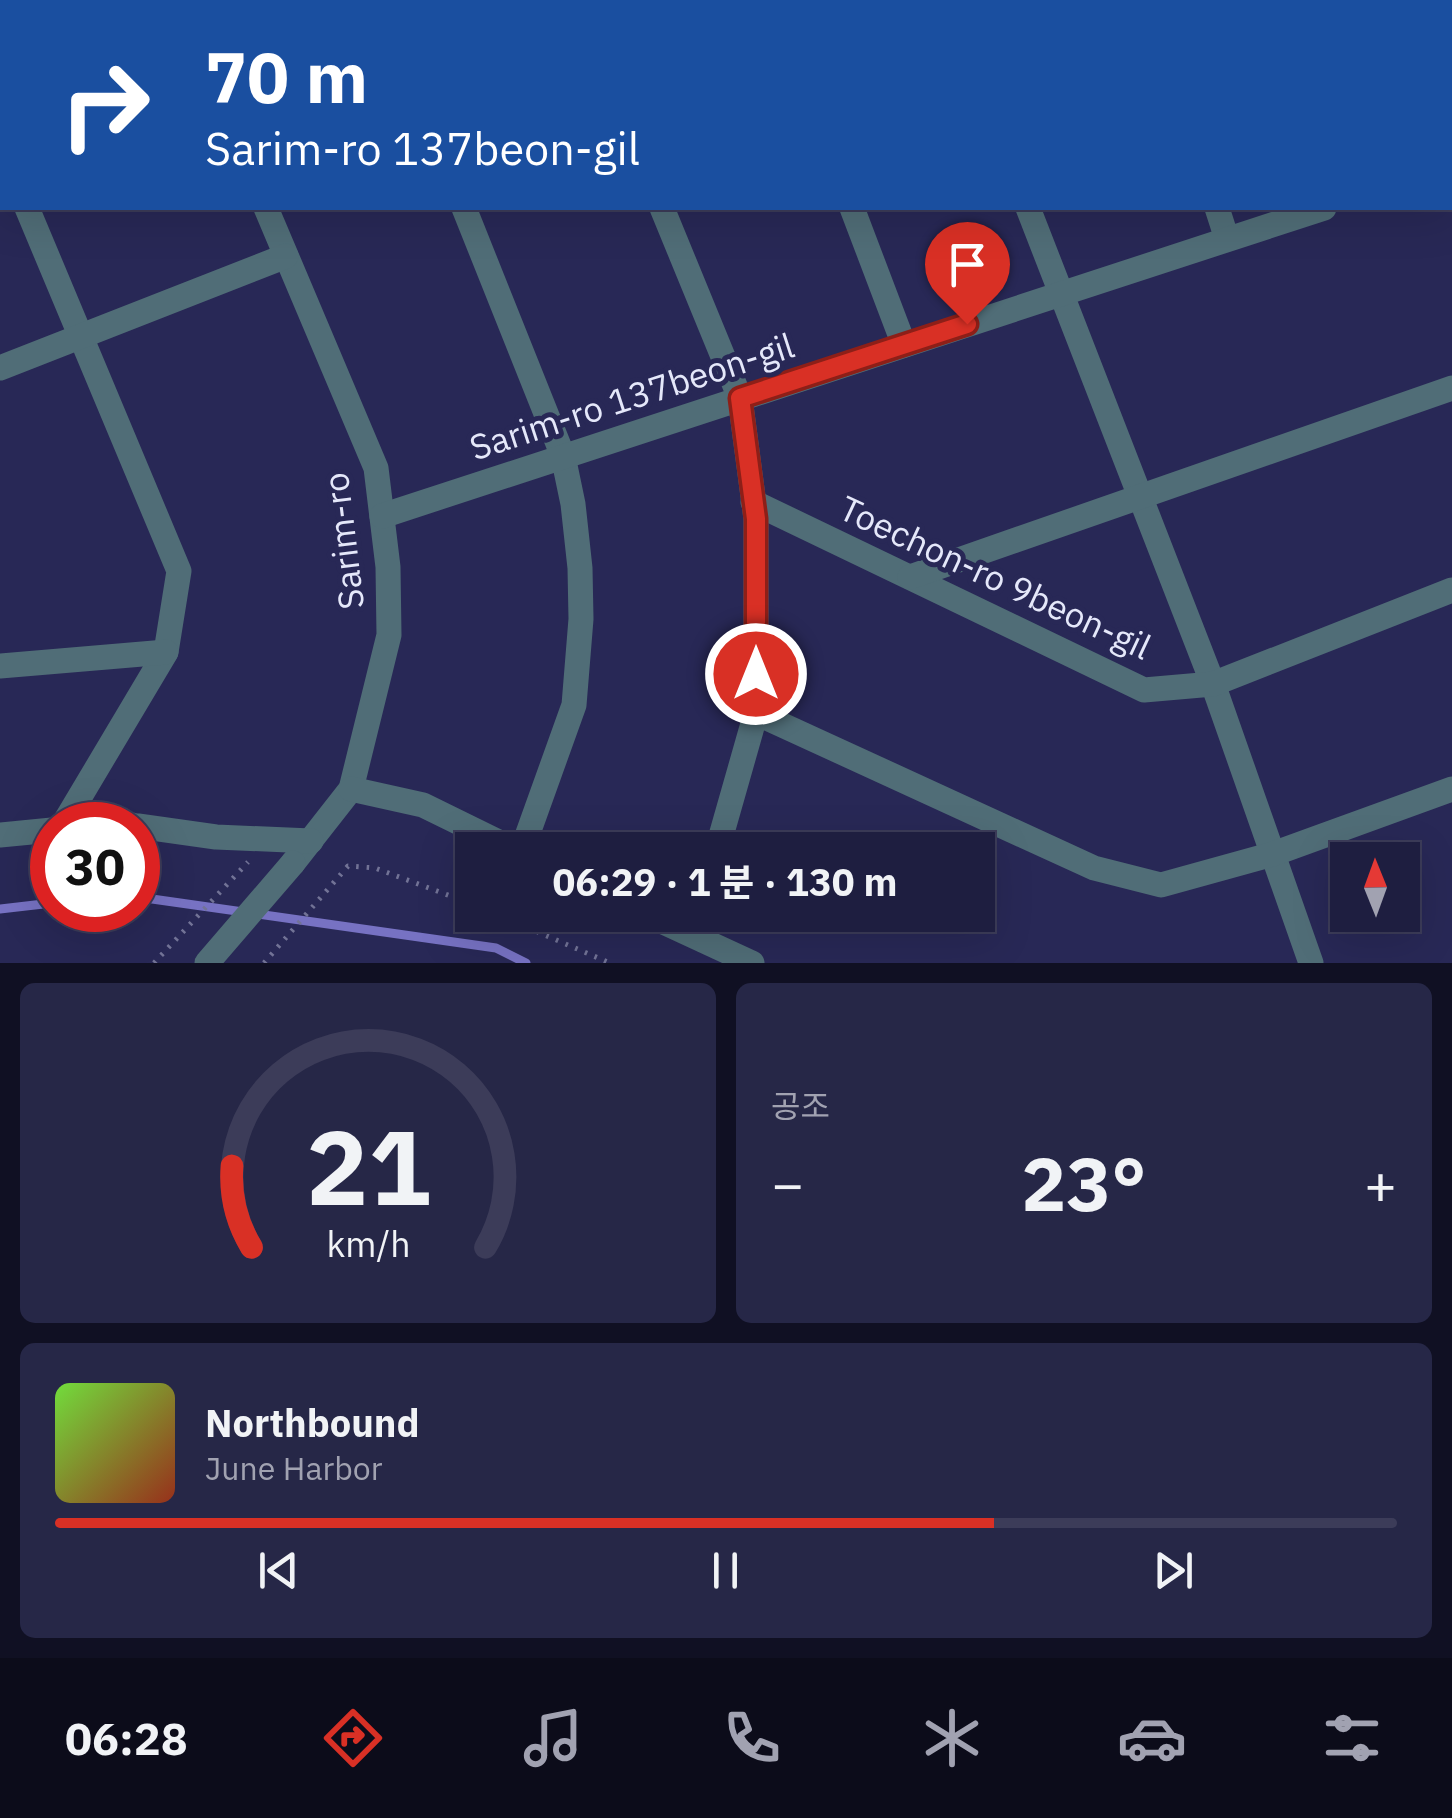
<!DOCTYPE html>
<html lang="ko">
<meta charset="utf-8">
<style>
body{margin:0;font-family:"IBM Plex Sans","Noto Sans KR",sans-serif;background:#262747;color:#f1f3f6;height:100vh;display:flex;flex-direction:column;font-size:38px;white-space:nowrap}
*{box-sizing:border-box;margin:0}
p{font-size:32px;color:#a1a2b1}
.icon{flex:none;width:55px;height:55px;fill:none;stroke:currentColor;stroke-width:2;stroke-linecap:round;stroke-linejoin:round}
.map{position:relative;height:963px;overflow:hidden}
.sheet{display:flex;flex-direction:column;gap:20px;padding:20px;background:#101023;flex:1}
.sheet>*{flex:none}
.guide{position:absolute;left:0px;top:0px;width:1452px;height:210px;box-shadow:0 10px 40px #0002,0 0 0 2px #3c3c59;background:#1a4fa0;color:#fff;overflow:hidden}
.needle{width:65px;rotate:359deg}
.controls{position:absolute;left:1330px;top:842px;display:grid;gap:20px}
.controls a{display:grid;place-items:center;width:90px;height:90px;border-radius:0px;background:#1e1e40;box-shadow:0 10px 40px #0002,0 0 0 2px #3c3c59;font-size:50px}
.speed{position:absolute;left:30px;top:802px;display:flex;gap:20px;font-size:50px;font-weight:700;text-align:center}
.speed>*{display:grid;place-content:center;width:130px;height:130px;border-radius:50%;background:#1e1e40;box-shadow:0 10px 40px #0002,0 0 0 2px #3c3c59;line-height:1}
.speed .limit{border:15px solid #d22;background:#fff;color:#111}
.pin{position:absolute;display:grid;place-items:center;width:85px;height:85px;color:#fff;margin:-102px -42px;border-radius:50% 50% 50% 0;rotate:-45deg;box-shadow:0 0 10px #0007}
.pin .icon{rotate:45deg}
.me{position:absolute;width:110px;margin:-55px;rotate:0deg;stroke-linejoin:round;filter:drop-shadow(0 0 8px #0008)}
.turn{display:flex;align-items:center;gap:35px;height:210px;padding:0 40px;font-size:45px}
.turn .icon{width:130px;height:130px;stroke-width:2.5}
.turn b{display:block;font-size:70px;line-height:85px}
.big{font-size:75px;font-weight:700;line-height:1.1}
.sheet .tile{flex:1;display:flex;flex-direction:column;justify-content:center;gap:15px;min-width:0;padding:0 35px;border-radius:15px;background:#262747}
.sheet .dial{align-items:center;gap:0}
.dial svg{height:260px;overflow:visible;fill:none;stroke:#3c3c59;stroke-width:7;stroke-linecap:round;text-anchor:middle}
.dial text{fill:#f1f3f6;stroke:none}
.song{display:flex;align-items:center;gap:30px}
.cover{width:120px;height:120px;border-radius:15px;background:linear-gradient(135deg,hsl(100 70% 55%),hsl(10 70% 35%))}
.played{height:10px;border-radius:5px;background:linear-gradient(90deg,#d93025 70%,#3c3c59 70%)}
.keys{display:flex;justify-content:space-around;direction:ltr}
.heat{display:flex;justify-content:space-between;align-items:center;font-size:55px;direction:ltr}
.sheet .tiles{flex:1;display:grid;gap:20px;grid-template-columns:1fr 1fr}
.tile:last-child{grid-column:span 2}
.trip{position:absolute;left:455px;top:832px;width:540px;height:100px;border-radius:0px;background:#1e1e40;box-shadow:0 10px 40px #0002,0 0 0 2px #3c3c59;font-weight:700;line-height:100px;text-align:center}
.dock{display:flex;height:160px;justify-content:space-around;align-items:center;background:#0c0c1a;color:#a1a2b1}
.dock .icon{width:70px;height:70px}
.dock .current{color:#d93025}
.dock b{font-size:45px;color:#f1f3f6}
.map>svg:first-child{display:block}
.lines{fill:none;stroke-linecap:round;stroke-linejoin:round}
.stream{stroke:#7772c3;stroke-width:9}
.path{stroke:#727396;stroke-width:5;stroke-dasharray:2.5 8;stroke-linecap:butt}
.minor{stroke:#506d77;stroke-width:25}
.minor-bridge{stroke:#506d77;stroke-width:25}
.route-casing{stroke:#8d1f18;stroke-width:25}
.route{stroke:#d93025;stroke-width:18}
.labels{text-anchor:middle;stroke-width:10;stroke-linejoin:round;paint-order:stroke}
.street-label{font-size:35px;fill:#e5e8fa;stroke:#282856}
</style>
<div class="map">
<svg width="1452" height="963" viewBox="0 0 1452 963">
<rect width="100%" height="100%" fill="#282856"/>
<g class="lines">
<g class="stream">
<path d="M138 897 496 948 526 963"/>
<path d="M0 909 52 903"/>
</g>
<g class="path">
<path d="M498 915 610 963"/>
<path d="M154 963 248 862"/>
<path d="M264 963 348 866 375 868 472 904"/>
</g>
<g class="minor">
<path d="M173 0 175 2"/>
<path d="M382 0 383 2"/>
<path d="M578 0 579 2"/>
<path d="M683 0 689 2"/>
<path d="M1150 0 1151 2"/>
<path d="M201 2 207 0"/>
<path d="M927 2 937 0"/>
<path d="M0 143 2 149"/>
<path d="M1450 166 1452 165"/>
<path d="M27 208 179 571 166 652 63 825"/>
<path d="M266 208 376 468 388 567 389 635 351 789 293 863"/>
<path d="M464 208 563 456 573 504 580 568 581 619 574 705 522 850"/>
<path d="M662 208 740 398 756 519V713L717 850"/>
<path d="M852 208 904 345"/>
<path d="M1028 208 1213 684 1311 963"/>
<path d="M1217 208 1227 239"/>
<path d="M0 368 286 256"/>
<path d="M753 502 1144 690 1213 684 1452 590"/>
<path d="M382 516 1324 208"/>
<path d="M910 577 1452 388"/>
<path d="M0 666 166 652"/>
<path d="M756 713 1094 868 1161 885 1273 854 1452 789"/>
<path d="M351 789 423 805 515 850"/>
<path d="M110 825H132"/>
<path d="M138 826 216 837 311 841"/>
<path d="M0 835 52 830"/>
<path d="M648 915 752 963"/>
</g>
<path class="minor-bridge" d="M207 963 293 863"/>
</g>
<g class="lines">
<g class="route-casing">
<path id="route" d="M756 674V519L740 398 967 324"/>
</g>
<use href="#route" class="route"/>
</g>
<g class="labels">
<g class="street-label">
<text transform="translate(632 397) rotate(-18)" y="12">Sarim-ro 137beon-gil</text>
<text transform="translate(344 541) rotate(-97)" y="12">Sarim-ro</text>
<text transform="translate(995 578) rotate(25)" y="12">Toechon-ro 9beon-gil</text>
</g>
</g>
</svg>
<div class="controls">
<a><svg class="needle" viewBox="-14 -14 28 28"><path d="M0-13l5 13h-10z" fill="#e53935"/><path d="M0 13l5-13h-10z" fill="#a1a2b1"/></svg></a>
</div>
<div class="speed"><div class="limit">30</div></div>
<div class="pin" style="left:967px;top:324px;background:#d93025"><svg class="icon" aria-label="arrive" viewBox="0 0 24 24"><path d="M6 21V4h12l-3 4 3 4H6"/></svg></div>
<svg class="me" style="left:756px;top:674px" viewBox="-20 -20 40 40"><circle r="17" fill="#d93025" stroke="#fff" stroke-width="3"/><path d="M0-11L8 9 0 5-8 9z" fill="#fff"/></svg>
<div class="trip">06:29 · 1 분 · 130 m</div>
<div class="guide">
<div class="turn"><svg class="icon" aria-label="right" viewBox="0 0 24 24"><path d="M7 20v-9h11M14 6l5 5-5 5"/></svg><div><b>70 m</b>Sarim-ro 137beon-gil</div></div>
</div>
</div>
<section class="sheet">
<div class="tiles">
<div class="tile dial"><svg viewBox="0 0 100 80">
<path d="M14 69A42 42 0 1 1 86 69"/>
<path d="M14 69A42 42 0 0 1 8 44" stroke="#d93025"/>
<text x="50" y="56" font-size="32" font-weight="700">21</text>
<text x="50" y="72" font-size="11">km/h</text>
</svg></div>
<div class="tile"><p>공조</p>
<div class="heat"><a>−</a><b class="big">23°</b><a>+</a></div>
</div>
<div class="tile">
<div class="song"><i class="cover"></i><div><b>Northbound</b><p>June Harbor</p></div></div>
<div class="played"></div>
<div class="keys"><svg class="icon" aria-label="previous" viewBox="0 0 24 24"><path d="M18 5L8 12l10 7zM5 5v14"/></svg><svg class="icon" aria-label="pause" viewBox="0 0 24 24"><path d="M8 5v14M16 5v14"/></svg><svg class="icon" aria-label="next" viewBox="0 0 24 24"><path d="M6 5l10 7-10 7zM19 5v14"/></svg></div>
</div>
</div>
</section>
<nav class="dock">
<b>06:28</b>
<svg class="icon current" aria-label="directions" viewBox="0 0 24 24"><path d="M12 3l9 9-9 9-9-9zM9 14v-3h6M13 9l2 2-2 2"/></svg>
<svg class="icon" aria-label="music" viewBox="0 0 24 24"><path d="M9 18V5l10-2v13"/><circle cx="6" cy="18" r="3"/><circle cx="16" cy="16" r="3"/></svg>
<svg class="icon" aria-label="phone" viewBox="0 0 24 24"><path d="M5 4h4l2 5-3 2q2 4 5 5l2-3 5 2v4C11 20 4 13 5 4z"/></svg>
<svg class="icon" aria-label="climate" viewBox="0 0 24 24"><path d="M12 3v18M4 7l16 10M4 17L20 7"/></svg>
<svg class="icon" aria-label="car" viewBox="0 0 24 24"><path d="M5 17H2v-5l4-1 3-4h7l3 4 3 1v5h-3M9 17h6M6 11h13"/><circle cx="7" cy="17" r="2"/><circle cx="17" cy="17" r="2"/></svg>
<svg class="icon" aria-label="filters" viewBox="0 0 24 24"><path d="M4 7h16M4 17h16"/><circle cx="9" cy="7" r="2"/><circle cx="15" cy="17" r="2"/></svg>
</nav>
